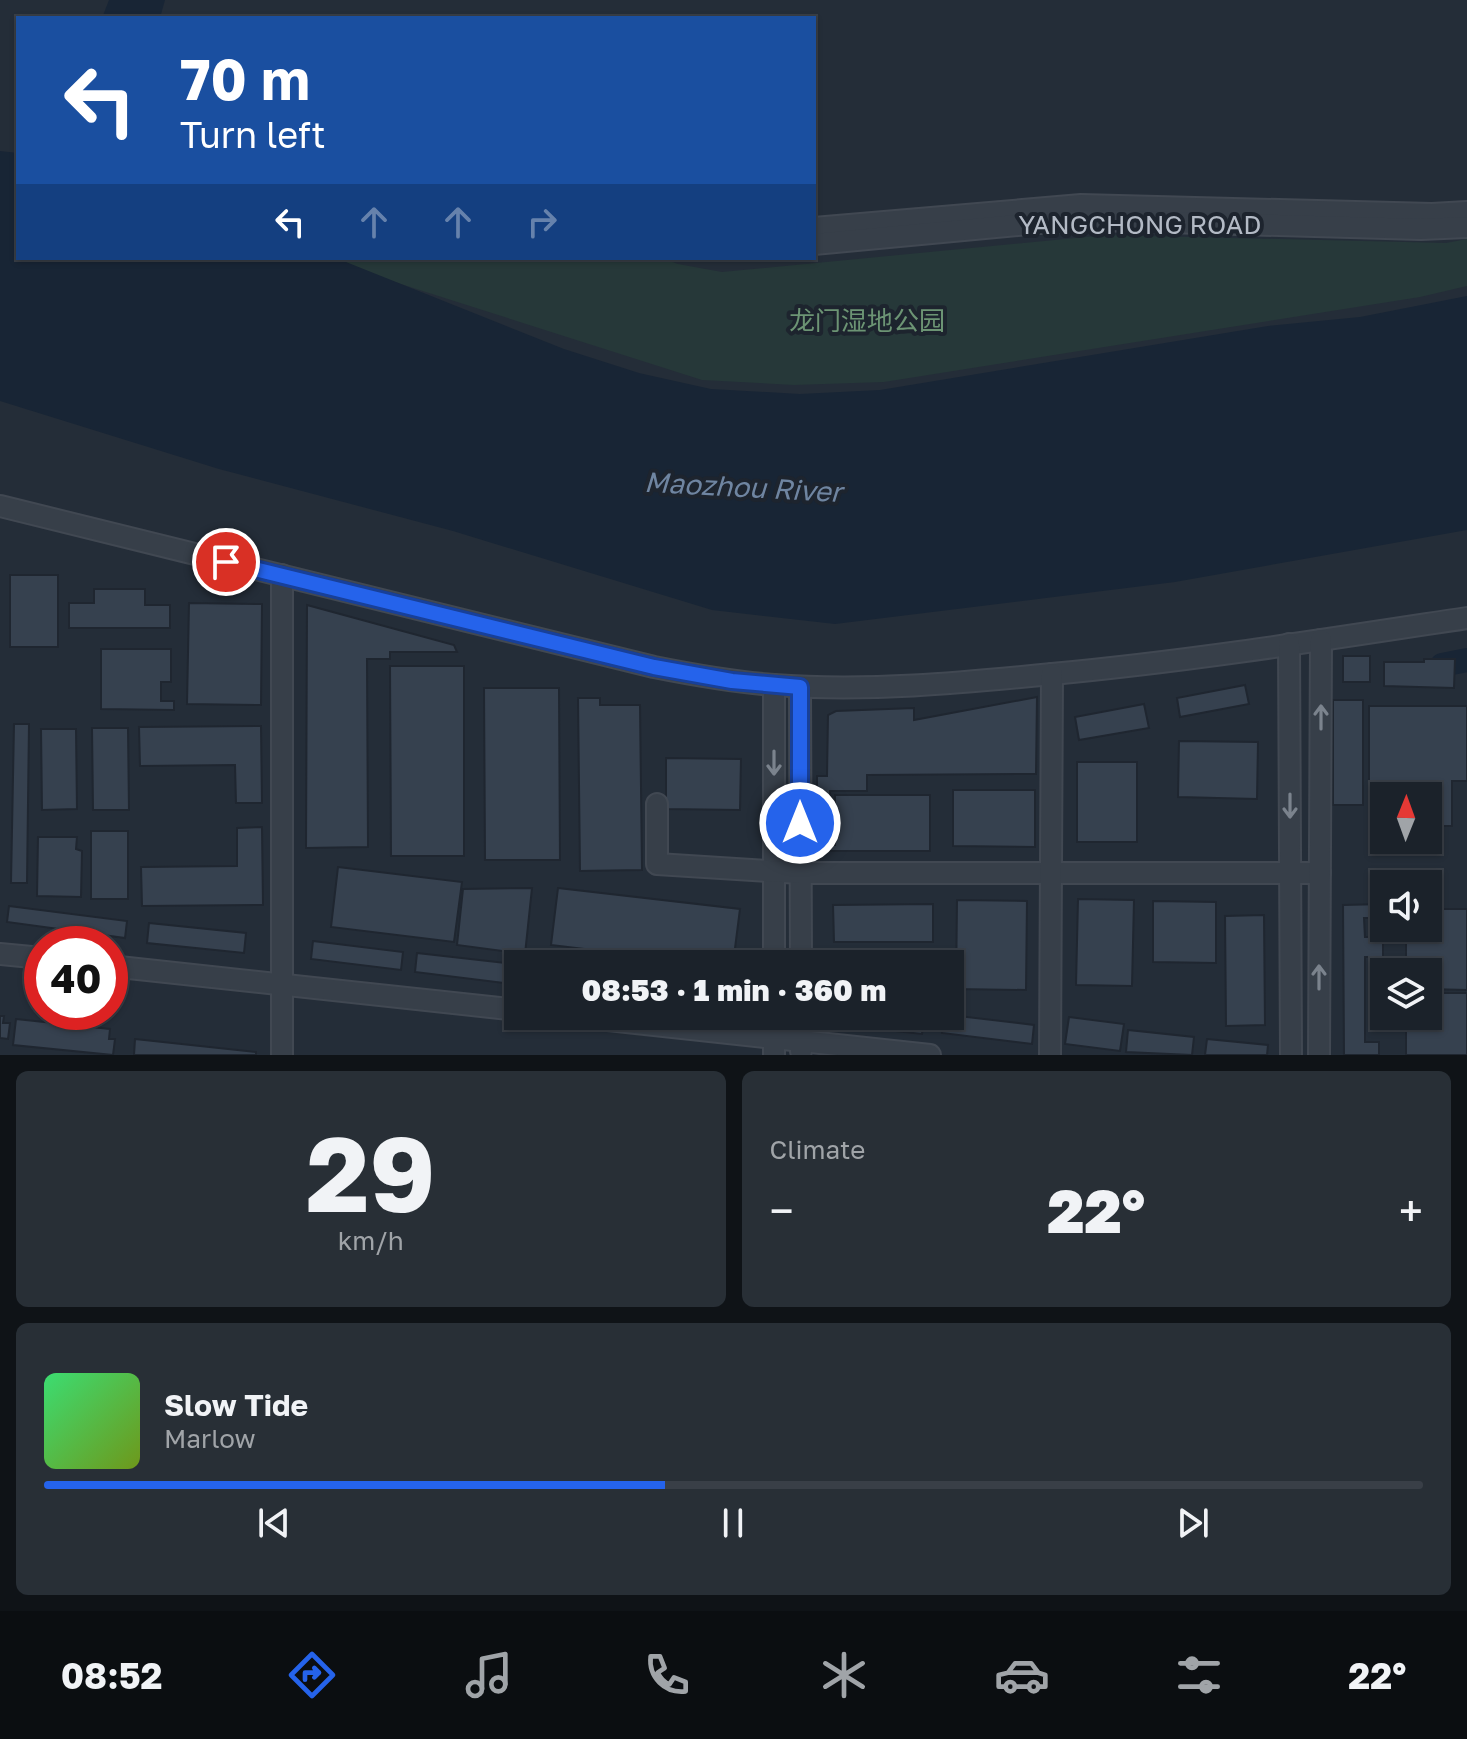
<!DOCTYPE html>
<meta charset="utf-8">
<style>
body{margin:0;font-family:"Golos Text","Noto Sans SC",sans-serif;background:#282f36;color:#f1f3f6;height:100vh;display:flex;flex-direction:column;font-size:30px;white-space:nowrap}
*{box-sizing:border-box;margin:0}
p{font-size:26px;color:#a0a4a8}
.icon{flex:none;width:44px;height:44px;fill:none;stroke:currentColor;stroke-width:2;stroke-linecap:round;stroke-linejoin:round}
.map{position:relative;height:1055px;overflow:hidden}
.panel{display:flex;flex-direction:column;gap:16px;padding:16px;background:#0f1317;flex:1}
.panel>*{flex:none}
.guide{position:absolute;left:16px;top:16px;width:800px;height:244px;border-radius:0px;box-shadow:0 2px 6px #0004,0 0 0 2px #393f47;background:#1a4fa0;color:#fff;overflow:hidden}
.needle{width:52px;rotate:1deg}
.buttons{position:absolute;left:1370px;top:782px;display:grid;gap:16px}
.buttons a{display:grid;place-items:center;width:72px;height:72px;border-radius:0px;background:#1b222a;box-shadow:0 2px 6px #0004,0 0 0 2px #393f47;font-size:40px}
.speed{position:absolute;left:24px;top:926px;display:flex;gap:16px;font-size:40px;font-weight:700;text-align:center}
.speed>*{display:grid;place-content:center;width:104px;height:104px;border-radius:50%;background:#1b222a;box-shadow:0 2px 6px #0004,0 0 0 2px #393f47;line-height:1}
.speed .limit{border:12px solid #d22;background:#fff;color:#111}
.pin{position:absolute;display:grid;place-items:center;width:68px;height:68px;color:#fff;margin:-34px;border:4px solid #fff;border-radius:50%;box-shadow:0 2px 8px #0007}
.me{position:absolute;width:88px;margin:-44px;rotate:0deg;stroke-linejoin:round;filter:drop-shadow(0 0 6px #0008)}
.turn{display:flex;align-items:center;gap:28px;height:168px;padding:0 32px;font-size:36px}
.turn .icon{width:104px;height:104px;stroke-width:2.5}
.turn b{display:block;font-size:56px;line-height:68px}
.lanes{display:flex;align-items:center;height:76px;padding:0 32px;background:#0003;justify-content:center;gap:40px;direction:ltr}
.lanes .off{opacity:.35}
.big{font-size:60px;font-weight:800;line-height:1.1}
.panel .widget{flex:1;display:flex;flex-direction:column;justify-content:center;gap:12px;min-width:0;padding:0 28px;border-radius:12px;background:#282f36}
.panel .dial{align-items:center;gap:0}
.dial b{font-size:104px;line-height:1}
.song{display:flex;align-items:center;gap:24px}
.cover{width:96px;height:96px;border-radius:12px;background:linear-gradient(135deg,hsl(140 70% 55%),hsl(80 70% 35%))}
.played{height:8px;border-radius:4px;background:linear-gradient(90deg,#2563eb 45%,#393f47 45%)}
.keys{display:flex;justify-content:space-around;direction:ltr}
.heat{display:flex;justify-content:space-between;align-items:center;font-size:44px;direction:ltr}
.panel .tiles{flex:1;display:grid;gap:16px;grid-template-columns:1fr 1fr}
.widget:last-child{grid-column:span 2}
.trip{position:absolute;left:504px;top:950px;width:460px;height:80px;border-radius:0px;background:#1b222a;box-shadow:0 2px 6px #0004,0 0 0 2px #393f47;font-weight:800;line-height:80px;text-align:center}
.tab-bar{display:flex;height:128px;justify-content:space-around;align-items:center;background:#0b0e11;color:#a0a4a8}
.tab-bar .icon{width:56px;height:56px}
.tab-bar .active{color:#2563eb}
.tab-bar b{font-size:36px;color:#f1f3f6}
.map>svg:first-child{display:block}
.green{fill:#263839}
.water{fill:#182535}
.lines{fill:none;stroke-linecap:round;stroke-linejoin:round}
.river{stroke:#182535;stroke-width:24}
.building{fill:#36414f;stroke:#1f2630;stroke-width:2}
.minor-casing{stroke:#414852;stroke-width:24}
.minor{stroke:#373f49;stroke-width:20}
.oneway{stroke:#7b838d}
.route-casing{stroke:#184099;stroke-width:20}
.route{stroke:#2563eb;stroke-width:14}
.labels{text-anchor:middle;stroke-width:8;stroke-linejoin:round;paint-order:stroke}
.street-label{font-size:26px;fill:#b3bac5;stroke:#1d242e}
.park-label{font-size:26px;fill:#6c9474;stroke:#1d242e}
.water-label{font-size:28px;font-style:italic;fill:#6f85a1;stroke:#1d242e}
</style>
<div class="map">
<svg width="1467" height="1055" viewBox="0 0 1467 1055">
<rect width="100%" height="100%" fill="#242d38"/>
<path class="green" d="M1106 235 1446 243 1467 239V286L1420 297 884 382 794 385 702 380 319 258H662L678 264 722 272Z"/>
<g class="water">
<path d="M109 0H165L160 18H102Z"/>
<path d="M0 151 18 153V258H336L564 349 639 373 711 389 800 394 880 390 1268 326 1360 317 1467 296V530L1175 582 835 624 712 610 453 531 219 469 0 401Z"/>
</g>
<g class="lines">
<path class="river" d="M1442 665 1467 660"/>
</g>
<g class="building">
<rect x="10" y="575" width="48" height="72"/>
<path d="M94 589H145V605H170V628H69V603H94Z"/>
<path d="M189 603 262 604 261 705 187 704Z"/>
<path d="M307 605 454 645 457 652H390V659H367L368 847 306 848Z"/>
<path d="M101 649H171V682H161V701H174V710L101 709Z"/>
<rect x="1343" y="656" width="27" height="26"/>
<path d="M1424 659H1455L1454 688 1384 686V662H1424Z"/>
<path d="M390 666H464V856H391Z"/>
<path d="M1245 685 1249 704 1180 717 1177 698Z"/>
<path d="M484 688H559L560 860H485Z"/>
<path d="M1037 697 1036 774 867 775V791H830V805H817V776H827L828 715 836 711 914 708V720Z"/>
<path d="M578 698H600V705H640L642 870 580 871Z"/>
<rect x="1333" y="700" width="30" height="105"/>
<path d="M1144 704 1149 728 1079 740 1075 717Z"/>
<path d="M1369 706H1467V781H1452V826H1428V796H1384V826H1369Z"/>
<path d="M14 724H29L27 883H11Z"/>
<path d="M261 726 262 803H236L235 765 140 766 139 727Z"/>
<path d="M92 728H128L129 810H93Z"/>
<path d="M41 729H76L77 809 42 810Z"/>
<path d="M1179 741 1258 742 1257 799 1178 797Z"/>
<path d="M666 758 741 759 740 810 666 809Z"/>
<rect x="1077" y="762" width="60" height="80"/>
<path d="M953 790H1035V847L953 846Z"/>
<path d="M835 795H930V851H826L825 845H835Z"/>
<path d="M262 827 263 905 142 906 141 867 237 866V828Z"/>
<rect x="91" y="831" width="37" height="68"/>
<path d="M38 837H77L76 849 82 851 81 897 37 896Z"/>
<path d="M338 867 462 882 454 942 331 927Z"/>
<path d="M532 888 525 954 457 945 463 889Z"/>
<path d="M558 888 740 909 733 964H709L551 945Z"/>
<path d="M1078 899 1134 900 1132 986 1076 985Z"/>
<path d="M957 900 1027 901 1026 990 956 989Z"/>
<path d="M1153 901 1216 902V963L1153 962Z"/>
<path d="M933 904V942H834L833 905Z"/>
<path d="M1383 904V918H1364L1365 937H1383V957H1365V1042H1379V1055H1344L1343 905Z"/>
<path d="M9 906 127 921 125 938 7 922Z"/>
<path d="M1428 909H1467V990L1428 989V972H1406V928H1428Z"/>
<path d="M1264 915 1265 1025 1226 1026 1225 916Z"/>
<path d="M149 923 246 933 244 953 147 943Z"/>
<path d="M313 941 403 952 401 970 311 959Z"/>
<path d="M417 953 514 964 512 984 415 972Z"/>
<path d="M1428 993H1467V1055H1406V1016H1428Z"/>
<path d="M950 1015 1034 1025 1032 1044 942 1033 944 1016Z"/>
<path d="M0 1016H4L3 1023H10L8 1039 0 1038Z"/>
<path d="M824 1016H924L922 1034 823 1023Z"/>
<path d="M1069 1017 1124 1024 1120 1051 1065 1044Z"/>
<path d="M16 1019 110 1029 109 1039H115L113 1055 13 1045Z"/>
<path d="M1128 1030 1194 1037 1192 1055 1126 1052Z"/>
<path d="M135 1039 256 1052V1055H134Z"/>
<path d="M1207 1039 1268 1045 1267 1055H1205Z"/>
</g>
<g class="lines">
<g class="minor-casing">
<g id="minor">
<path d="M814 228 1081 205 1432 214 1467 212"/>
<path d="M814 244 1049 222 1096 220 1421 229 1467 227"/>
<path d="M0 506 654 667C694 675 733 682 774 685 866 692 961 683 1052 674 1191 661 1329 639 1467 618"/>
<path d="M1289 644 1291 1055"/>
<path d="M774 685V964"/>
<path d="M800 687 801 964"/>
<path d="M657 804V864L800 873H1320"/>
<path d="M0 954 42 958"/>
<path d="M110 966 518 1010"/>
<path d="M571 1016 930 1055"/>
<path d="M801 1051V1016"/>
<path d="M282 1055V575"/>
<path d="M774 1055V1016"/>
<path d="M1050 1055 1052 674"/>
<path d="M1319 1055 1321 640"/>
</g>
</g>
<use href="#minor" class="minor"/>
</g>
<defs><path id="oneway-shaft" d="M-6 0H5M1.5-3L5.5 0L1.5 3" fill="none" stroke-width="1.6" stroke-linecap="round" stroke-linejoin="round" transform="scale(2)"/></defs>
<g class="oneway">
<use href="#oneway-shaft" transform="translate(1321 717) rotate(-90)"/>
<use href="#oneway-shaft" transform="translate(774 763) rotate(90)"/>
<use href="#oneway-shaft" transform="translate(1290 806) rotate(90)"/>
<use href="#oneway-shaft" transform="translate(1319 977) rotate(-90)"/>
</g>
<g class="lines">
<g class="route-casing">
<path id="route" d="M226 562 654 667 732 681 800 687V823"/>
</g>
<use href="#route" class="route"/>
</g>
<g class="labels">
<g class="street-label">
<text x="1140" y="234">YANGCHONG ROAD</text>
</g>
<g class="park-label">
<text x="867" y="330">龙门湿地公园</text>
</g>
<g class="water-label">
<text transform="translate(743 487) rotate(3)" y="10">Maozhou River</text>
</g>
</g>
</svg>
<div class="buttons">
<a><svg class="needle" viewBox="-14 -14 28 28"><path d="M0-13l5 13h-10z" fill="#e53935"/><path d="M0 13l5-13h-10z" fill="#a0a4a8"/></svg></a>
<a><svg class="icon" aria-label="sound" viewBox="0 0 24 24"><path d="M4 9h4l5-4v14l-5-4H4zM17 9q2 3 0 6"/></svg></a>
<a><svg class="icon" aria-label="layers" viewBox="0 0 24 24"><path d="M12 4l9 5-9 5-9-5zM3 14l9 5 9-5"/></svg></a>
</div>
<div class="speed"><div class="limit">40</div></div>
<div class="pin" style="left:226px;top:562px;background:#d93025"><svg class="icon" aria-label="arrive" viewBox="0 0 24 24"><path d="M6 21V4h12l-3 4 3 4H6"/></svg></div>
<svg class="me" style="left:800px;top:823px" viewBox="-20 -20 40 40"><circle r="17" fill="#2563eb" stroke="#fff" stroke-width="3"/><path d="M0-11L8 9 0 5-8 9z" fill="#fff"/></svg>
<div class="trip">08:53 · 1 min · 360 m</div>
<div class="guide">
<div class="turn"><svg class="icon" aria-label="left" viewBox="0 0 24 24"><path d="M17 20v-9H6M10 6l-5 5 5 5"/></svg><div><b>70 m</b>Turn left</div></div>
<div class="lanes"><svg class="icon" aria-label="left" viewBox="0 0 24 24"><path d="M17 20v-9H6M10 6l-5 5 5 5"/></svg><svg class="icon off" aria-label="ahead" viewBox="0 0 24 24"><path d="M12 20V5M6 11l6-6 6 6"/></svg><svg class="icon off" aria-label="ahead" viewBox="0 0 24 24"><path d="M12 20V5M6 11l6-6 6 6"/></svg><svg class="icon off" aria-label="right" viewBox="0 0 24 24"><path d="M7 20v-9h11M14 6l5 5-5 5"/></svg></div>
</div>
</div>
<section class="panel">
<div class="tiles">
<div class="widget dial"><b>29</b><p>km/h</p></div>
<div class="widget"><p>Climate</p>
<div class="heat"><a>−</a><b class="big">22°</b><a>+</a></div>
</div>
<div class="widget">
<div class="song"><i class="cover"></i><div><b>Slow Tide</b><p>Marlow</p></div></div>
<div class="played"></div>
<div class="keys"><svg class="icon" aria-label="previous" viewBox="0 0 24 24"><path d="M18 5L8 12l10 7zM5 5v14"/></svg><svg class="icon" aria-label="pause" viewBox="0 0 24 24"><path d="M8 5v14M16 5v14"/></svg><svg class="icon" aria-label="next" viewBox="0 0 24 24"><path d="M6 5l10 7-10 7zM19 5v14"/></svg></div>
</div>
</div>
</section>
<nav class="tab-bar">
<b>08:52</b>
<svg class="icon active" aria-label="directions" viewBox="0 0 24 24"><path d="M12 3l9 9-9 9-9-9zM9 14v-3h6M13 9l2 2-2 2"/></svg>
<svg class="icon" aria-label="music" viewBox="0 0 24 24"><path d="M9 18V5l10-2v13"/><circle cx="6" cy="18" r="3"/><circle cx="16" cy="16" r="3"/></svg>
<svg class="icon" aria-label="phone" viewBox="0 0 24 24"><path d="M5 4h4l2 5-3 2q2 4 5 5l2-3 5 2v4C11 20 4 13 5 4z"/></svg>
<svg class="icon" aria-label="climate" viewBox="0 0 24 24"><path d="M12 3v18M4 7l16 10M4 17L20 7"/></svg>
<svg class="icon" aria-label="car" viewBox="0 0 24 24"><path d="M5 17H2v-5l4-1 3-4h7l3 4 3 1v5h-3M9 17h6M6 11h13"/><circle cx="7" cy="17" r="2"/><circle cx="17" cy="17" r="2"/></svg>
<svg class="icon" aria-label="filters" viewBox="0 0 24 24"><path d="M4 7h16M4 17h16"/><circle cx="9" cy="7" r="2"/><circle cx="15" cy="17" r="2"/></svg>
<b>22°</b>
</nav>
